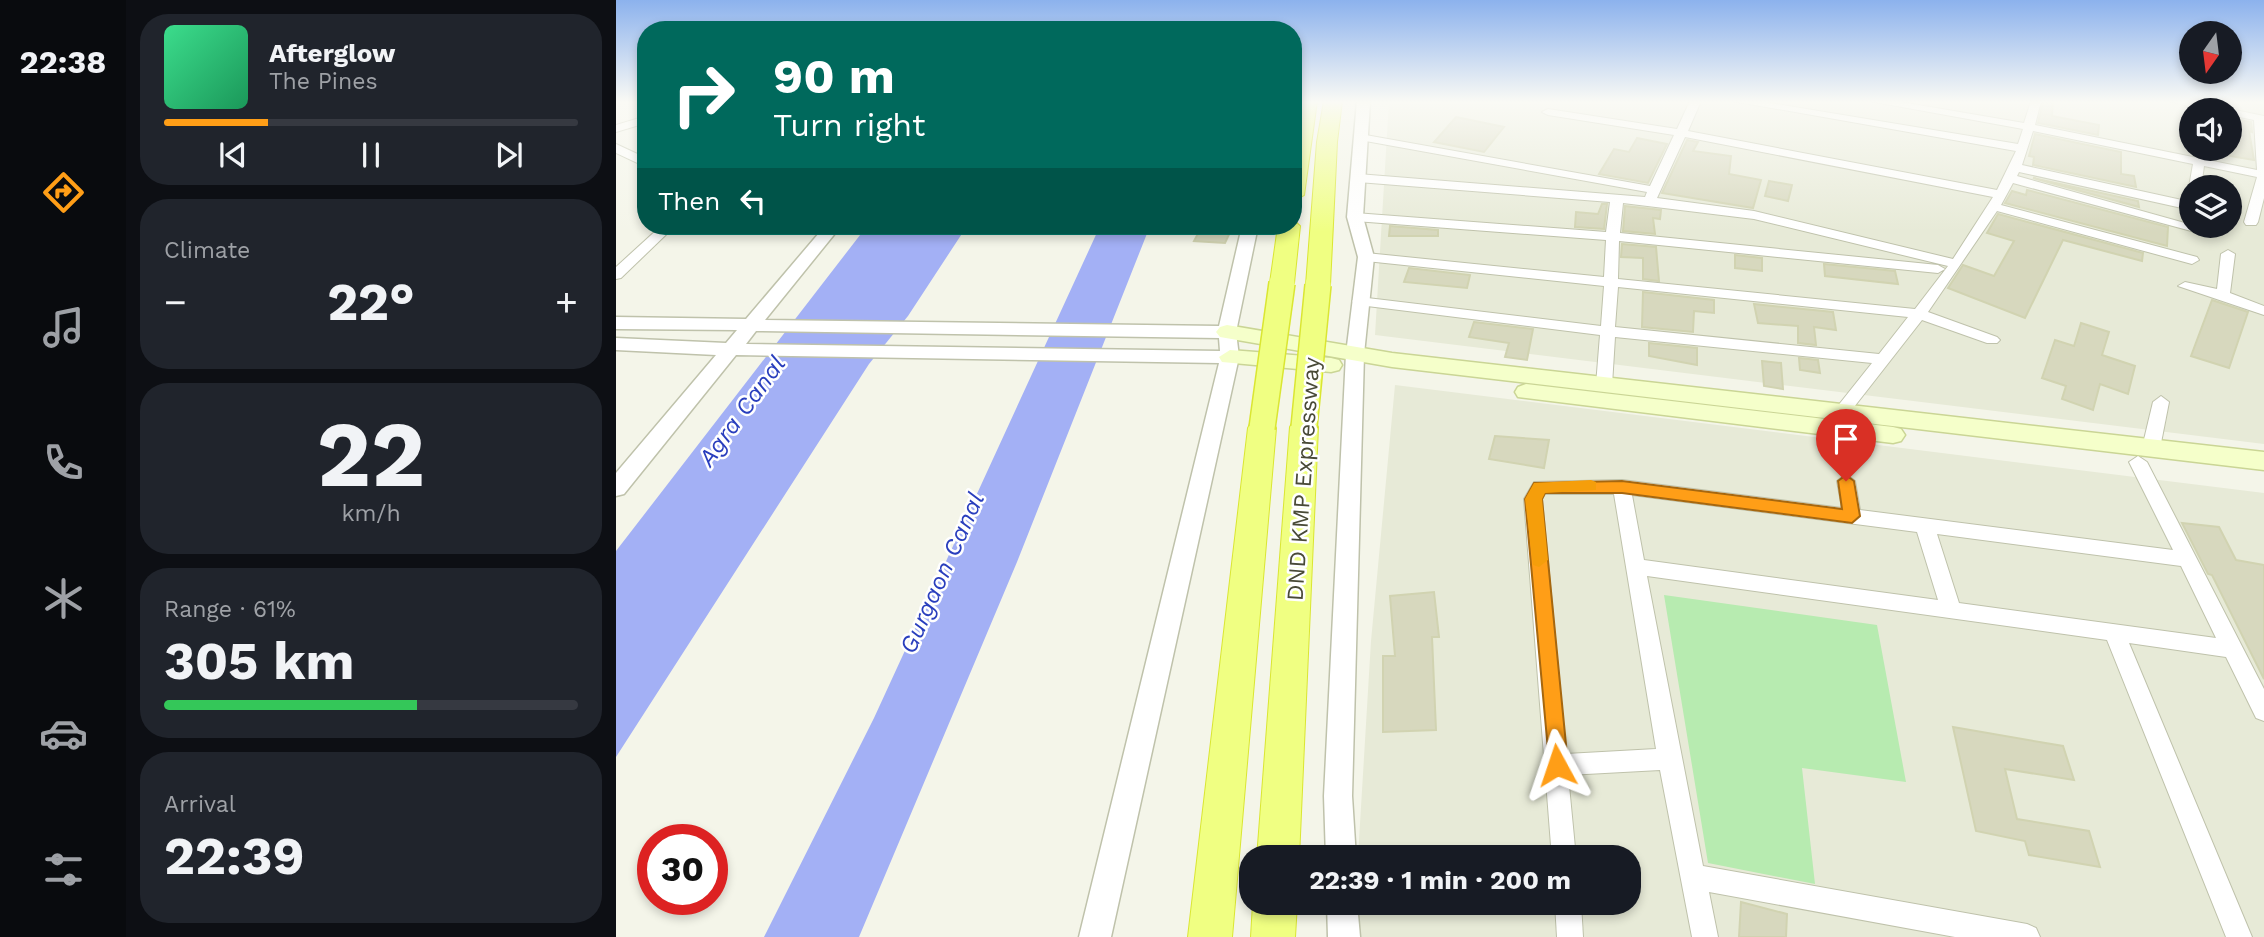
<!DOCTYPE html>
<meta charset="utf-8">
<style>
body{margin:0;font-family:"Work Sans",sans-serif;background:#20242c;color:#f1f3f6;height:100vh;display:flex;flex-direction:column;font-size:26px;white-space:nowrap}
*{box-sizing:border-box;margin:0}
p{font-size:23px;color:#9ea1a6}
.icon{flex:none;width:38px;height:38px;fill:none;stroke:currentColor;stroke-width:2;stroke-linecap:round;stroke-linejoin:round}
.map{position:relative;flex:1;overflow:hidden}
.side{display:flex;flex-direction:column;gap:14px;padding:14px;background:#0d0f14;width:490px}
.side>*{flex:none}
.banner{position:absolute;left:21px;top:21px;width:665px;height:214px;border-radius:28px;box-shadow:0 4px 10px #0003;background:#00695c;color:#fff;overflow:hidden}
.needle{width:46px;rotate:194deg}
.tools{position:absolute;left:1563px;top:21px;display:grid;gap:14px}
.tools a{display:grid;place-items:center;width:63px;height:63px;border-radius:50%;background:#171b24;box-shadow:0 4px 10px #0003;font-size:35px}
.speed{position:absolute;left:21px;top:824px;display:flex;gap:14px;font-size:35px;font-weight:700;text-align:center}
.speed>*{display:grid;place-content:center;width:91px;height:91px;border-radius:50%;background:#171b24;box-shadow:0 4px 10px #0003;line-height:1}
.speed .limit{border:10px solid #d22;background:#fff;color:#111}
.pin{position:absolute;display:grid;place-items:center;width:60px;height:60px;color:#fff;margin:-72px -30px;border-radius:50% 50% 50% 0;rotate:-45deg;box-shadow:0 0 7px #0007}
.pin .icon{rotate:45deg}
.me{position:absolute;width:77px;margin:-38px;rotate:355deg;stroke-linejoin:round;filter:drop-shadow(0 0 5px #0008)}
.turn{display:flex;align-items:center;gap:24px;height:147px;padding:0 21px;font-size:32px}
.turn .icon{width:91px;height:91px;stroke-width:2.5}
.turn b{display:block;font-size:49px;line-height:60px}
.then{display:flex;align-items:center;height:66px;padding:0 21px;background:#0003;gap:14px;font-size:26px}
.big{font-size:52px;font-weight:700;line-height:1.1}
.side .tile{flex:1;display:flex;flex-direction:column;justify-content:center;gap:10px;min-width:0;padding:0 24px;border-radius:28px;background:#20242c}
.side .dial{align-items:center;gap:0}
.dial b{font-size:91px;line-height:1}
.song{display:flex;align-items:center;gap:21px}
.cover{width:84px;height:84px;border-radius:10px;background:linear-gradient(135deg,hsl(150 70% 55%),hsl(150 70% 35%))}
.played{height:7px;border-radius:4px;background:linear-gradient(90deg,#ff9e17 25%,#363941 25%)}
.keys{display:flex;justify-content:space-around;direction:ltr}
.heat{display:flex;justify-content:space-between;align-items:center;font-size:38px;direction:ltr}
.charge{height:10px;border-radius:5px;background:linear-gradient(90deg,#34c759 61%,#363941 0)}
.trip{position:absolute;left:623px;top:845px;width:402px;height:70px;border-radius:28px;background:#171b24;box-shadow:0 4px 10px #0003;font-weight:700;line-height:70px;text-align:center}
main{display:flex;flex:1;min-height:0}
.tabs{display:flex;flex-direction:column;width:126px;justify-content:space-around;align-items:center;background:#090b0e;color:#9ea1a6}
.tabs .icon{width:49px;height:49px}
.tabs .active{color:#ff9e17}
.tabs b{font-size:32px;color:#f1f3f6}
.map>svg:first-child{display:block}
.residential{fill:#e7ead7;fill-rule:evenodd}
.green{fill:#b7ebb0}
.water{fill:#a3b0f5}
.building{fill:#d7d8be;stroke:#d1d3b1;stroke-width:2}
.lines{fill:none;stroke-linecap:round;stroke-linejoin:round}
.minor-casing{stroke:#bfc2ab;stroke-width:2}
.tertiary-casing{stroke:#bfc2ab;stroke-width:3}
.secondary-casing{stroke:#cad595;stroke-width:3}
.trunk-casing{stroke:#dae632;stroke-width:2}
.minor{fill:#fff;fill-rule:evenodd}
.tertiary{fill:#fff;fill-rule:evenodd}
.secondary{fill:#f5ffca;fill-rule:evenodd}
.trunk{fill:#f0ff82;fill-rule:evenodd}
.trunk-bridge-casing{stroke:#dae632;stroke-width:28;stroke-linecap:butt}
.trunk-bridge{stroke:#f0ff82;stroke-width:25}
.route{fill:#ff9e17;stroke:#a6670f;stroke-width:2}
.slow{fill:#f59e0b}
.labels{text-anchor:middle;stroke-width:5;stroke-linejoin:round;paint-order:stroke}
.street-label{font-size:23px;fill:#494a37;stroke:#fff}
.water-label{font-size:24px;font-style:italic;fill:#293ebd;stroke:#fff}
</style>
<main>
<nav class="tabs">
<b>22:38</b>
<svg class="icon active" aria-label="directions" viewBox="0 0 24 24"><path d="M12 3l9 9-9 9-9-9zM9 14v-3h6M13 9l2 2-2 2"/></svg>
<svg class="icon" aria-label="music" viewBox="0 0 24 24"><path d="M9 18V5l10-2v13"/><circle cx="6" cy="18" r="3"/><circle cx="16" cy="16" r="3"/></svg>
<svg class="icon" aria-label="phone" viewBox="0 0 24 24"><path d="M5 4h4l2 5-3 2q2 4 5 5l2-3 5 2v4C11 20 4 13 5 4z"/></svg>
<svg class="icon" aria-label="climate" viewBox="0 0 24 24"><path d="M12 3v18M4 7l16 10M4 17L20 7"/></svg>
<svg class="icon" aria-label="car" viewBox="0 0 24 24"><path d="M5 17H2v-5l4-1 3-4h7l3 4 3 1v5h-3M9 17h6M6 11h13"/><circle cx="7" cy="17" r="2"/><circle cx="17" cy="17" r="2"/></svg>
<svg class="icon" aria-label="filters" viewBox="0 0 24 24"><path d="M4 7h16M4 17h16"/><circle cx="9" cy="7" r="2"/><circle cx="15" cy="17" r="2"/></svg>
</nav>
<section class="side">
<div class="tile">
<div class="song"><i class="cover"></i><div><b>Afterglow</b><p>The Pines</p></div></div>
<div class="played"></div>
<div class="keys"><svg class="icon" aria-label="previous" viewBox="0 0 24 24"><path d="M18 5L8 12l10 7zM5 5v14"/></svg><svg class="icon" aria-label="pause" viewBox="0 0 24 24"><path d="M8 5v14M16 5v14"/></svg><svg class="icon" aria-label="next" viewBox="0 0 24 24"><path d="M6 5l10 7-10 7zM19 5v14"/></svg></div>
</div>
<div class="tile"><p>Climate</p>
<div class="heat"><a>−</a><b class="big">22°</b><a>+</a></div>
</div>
<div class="tile dial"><b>22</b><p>km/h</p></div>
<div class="tile"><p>Range · 61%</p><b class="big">305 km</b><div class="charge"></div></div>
<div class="tile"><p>Arrival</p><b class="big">22:39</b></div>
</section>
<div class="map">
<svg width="1648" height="937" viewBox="0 0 1648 937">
<rect width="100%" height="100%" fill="#f4f5e9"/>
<g class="residential">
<path d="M773 101H1648V444L759 335ZM1575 110H1614V149H1575ZM1575 187H1614V226H1575Z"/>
<path d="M779 385 1648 493V937H737L739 903H1013V858L742 857 755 641Z"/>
</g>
<path class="green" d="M1048 595 1261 625 1290 782 1186 768 1199 884 1092 863Z"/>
<g class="water">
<path d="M251 226H351L292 316 253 364 0 757V551Z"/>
<path d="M484 226H534L401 562 243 937H148L258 718Z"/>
</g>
<g class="building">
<path d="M1427 101H1437L1436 116 1483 125 1482 135 1422 123Z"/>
<path d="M840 117 888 127 868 152 818 142Z"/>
<path d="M1619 119 1635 122 1636 132 1633 131 1638 160 1614 156V122H1618Z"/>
<path d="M1419 134 1505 152V174L1518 176 1520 187 1417 165 1418 157 1413 156Z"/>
<path d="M1021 138 1051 144 1032 183 983 174 998 149 1013 152Z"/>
<path d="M1071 140 1082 142 1077 151 1115 156 1113 174 1145 180 1137 208 1046 193Z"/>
<path d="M1417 178 1522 201 1523 207Z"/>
<path d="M1153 181 1176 185 1172 201 1149 196Z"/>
<path d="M1411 190 1552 227 1551 246 1389 203 1396 191 1410 195Z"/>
<path d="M986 204H991L988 229 959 227 960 212 982 214Z"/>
<path d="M1009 206 1045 210 1044 219 1037 218 1039 234 1007 231Z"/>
<path d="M1382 214 1527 253 1526 261 1447 240 1409 318 1332 288 1347 265 1378 276 1398 241 1371 233Z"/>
<path d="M586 226H617L609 243 578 241Z"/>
<path d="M774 226 822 230V236H773Z"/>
<path d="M1006 244 1040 247 1043 281 1027 279V258L1005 257Z"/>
<path d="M1119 255 1146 258V271L1119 268Z"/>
<path d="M1208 264 1279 271 1282 284 1209 276Z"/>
<path d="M793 268 854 275 851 288 788 282Z"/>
<path d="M1027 292 1098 300V313L1078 311 1077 332 1026 327Z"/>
<path d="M1596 300 1632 312 1613 368 1575 356Z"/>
<path d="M1138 304 1217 312 1220 330 1198 327 1200 345 1182 343V326L1142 323Z"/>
<path d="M858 322 917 329 911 360 889 357 893 343 853 337Z"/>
<path d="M1465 323 1493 332 1486 355 1519 366 1512 394 1484 384 1477 410 1446 399 1450 386 1426 378 1439 340 1458 346Z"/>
<path d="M1033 343 1081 348V365L1033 356Z"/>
<path d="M1183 358 1202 360 1204 373 1184 370Z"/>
<path d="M1146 361 1165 363 1167 389 1148 386Z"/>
<path d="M879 436 933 440 928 468 873 459Z"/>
<path d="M1566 523 1603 527 1620 560 1648 565V679L1596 575 1592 574Z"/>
<path d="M818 592 823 637H816L820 730 767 732V656H779L774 596Z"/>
<path d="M1337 727 1447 746 1458 780 1389 769 1401 819 1473 831 1484 867 1413 855 1409 841 1360 831Z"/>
<path d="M1125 902 1171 914 1170 937H1123Z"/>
</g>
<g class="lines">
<g class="minor-casing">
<g id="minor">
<path d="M1074 101H1085L1072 131 1381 190 1400 151 1116 101H1142L1402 144 1407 129 1253 101H1279L1408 123 1415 101H1425L1419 125 1641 170 1638 120 1614 115V110H1610L1614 109 1648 116V198L1642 222 1640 225H1630L1628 222 1641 177 1588 166 1585 187H1575V190L1573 187 1577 164 1417 131 1406 165 1575 202V210L1403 172 1401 176 1601 232 1594 236 1397 183 1385 205 1581 257 1583 260 1576 264 1381 211 1312 312 1381 337 1384 340 1381 343H1371L1306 320 1231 416 1225 418 1217 412 1256 363 999 337 996 385 988 390 980 385 984 335 743 305 736 301 743 297 985 326 988 286 750 261 743 257 750 253 988 277 990 240 739 221 733 217 739 213 990 232 994 202 742 182 736 178 742 174 1029 197 1031 192 744 140 738 137 744 134 1034 186 1058 135 932 115 926 112 932 109 1061 129ZM1069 137 1377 197 1337 259 1138 211 1041 198ZM1007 203 1138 219 1332 266 1299 309 1002 279 1003 241 1322 273 1329 269 1322 265 1004 233ZM1002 287 1292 317 1263 354 999 327Z"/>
<path d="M1553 101H1576L1610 110H1588Z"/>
<path d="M30 116V123L0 132V125Z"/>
<path d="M0 144 30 158V167L0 153Z"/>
<path d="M45 226H59L5 278 0 279V267Z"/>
<path d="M1612 250 1619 254 1614 293 1648 306V315L1562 286 1569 282 1601 289 1605 254Z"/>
<path d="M1545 396 1553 402 1544 448 1535 454 1526 448 1537 402Z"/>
<path d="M1522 456 1531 462 1648 689V721L1640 718 1610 657 1513 643 1636 937H1610L1491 640 1031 576 1087 866 1411 924 1420 928 1424 937H1339L1093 892 1102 937H1076L1044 770 952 775 960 858H936L908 499 918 482 1006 480 1226 508 1221 481 1230 474 1239 481 1244 510 1557 550 1513 462ZM929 494H998L1040 749 950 754 926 499ZM1016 495 1301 532 1322 600 1028 560ZM1321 534 1565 566 1600 638 1343 603Z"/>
<path d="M939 903H965L967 937H941Z"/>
</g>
</g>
<g class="tertiary-casing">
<g id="tertiary">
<path d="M741 101H754L747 217 758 257 748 354 736 796 740 858H710L708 796 730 354 742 257 731 217Z"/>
<path d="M209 226H225L149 320 603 326 626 226H642L620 332 623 357 495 937H463L603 363 120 355 8 494 0 496V473L100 355 0 350V338L110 343 121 330 0 329V317L130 319ZM140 331 603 338 604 351 130 344Z"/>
<path d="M711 903H741L744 937H712Z"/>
</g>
</g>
<g class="secondary-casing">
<g id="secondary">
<path d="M611 325 776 353 1648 452V470L776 367 604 337 600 332 604 327Z"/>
<path d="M614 350 715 358 723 360 726 365 723 370 715 372 606 362 603 357Z"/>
<path d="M910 384 1277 427 1285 429 1289 435 1285 441 1277 443 902 397 899 392 902 387Z"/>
</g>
</g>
<g class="trunk-casing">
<g id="trunk">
<path d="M683 101H701L688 195 677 201V133Z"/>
<path d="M708 101H726L721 142 714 285 711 290H693L690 285 701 142Z"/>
<path d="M677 220 684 226 678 283 675 288H657L654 283 662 226H677Z"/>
<path d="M688 417 698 420 702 427 683 858H641L674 427 678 420Z"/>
<path d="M646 418 656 421 660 428 616 937H572L632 428 636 421Z"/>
<path d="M637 903H681L679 937H635Z"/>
</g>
</g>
<use href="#minor" class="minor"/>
<use href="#tertiary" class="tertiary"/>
<use href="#secondary" class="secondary"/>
<use href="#trunk" class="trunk"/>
<g class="trunk-bridge-casing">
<g id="trunk-bridge">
<path d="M688 427 702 285"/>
<path d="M646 428 666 283"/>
</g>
</g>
<use href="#trunk-bridge" class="trunk-bridge"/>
</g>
<linearGradient id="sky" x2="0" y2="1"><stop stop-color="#8cb2ed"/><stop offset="0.44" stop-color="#fafaf5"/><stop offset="1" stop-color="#fafaf5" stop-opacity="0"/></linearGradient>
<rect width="1648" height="232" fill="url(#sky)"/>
<path class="route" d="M1230 475 1238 481 1244 516 1236 523 1006 493H929L926 499 952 765 949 772 941 775 934 772 909 499 918 483 1006 481 1226 509 1222 481Z"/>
<path class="slow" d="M975 480 980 482V490L929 493 926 499 932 560 923 567 917 565 909 499 918 483Z"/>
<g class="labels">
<g class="street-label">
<text transform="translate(687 479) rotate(-86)" y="8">DND KMP Expressway</text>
</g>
<g class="water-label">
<text transform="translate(126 411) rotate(-54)" y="8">Agra Canal</text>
<text transform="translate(326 573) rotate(-66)" y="8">Gurgaon Canal</text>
</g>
</g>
</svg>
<div class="tools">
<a><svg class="needle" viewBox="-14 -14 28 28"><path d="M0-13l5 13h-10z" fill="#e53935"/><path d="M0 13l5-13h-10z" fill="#9ea1a6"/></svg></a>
<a><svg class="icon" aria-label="sound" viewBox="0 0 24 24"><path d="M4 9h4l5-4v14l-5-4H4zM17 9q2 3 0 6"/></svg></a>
<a><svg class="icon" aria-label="layers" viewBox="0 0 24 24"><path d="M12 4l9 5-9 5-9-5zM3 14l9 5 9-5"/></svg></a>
</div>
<div class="speed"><div class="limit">30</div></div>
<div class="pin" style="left:1230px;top:481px;background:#d93025"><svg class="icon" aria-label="arrive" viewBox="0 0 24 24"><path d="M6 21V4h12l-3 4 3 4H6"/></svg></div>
<svg class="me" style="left:941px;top:765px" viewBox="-20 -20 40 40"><path d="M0-17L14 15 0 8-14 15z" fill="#ff9e17" stroke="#fff" stroke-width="4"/></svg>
<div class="trip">22:39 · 1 min · 200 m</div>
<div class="banner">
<div class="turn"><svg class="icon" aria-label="right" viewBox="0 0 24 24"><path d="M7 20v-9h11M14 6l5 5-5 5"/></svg><div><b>90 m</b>Turn right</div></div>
<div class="then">Then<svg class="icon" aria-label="left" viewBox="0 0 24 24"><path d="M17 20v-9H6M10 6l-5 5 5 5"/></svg></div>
</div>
</div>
</main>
